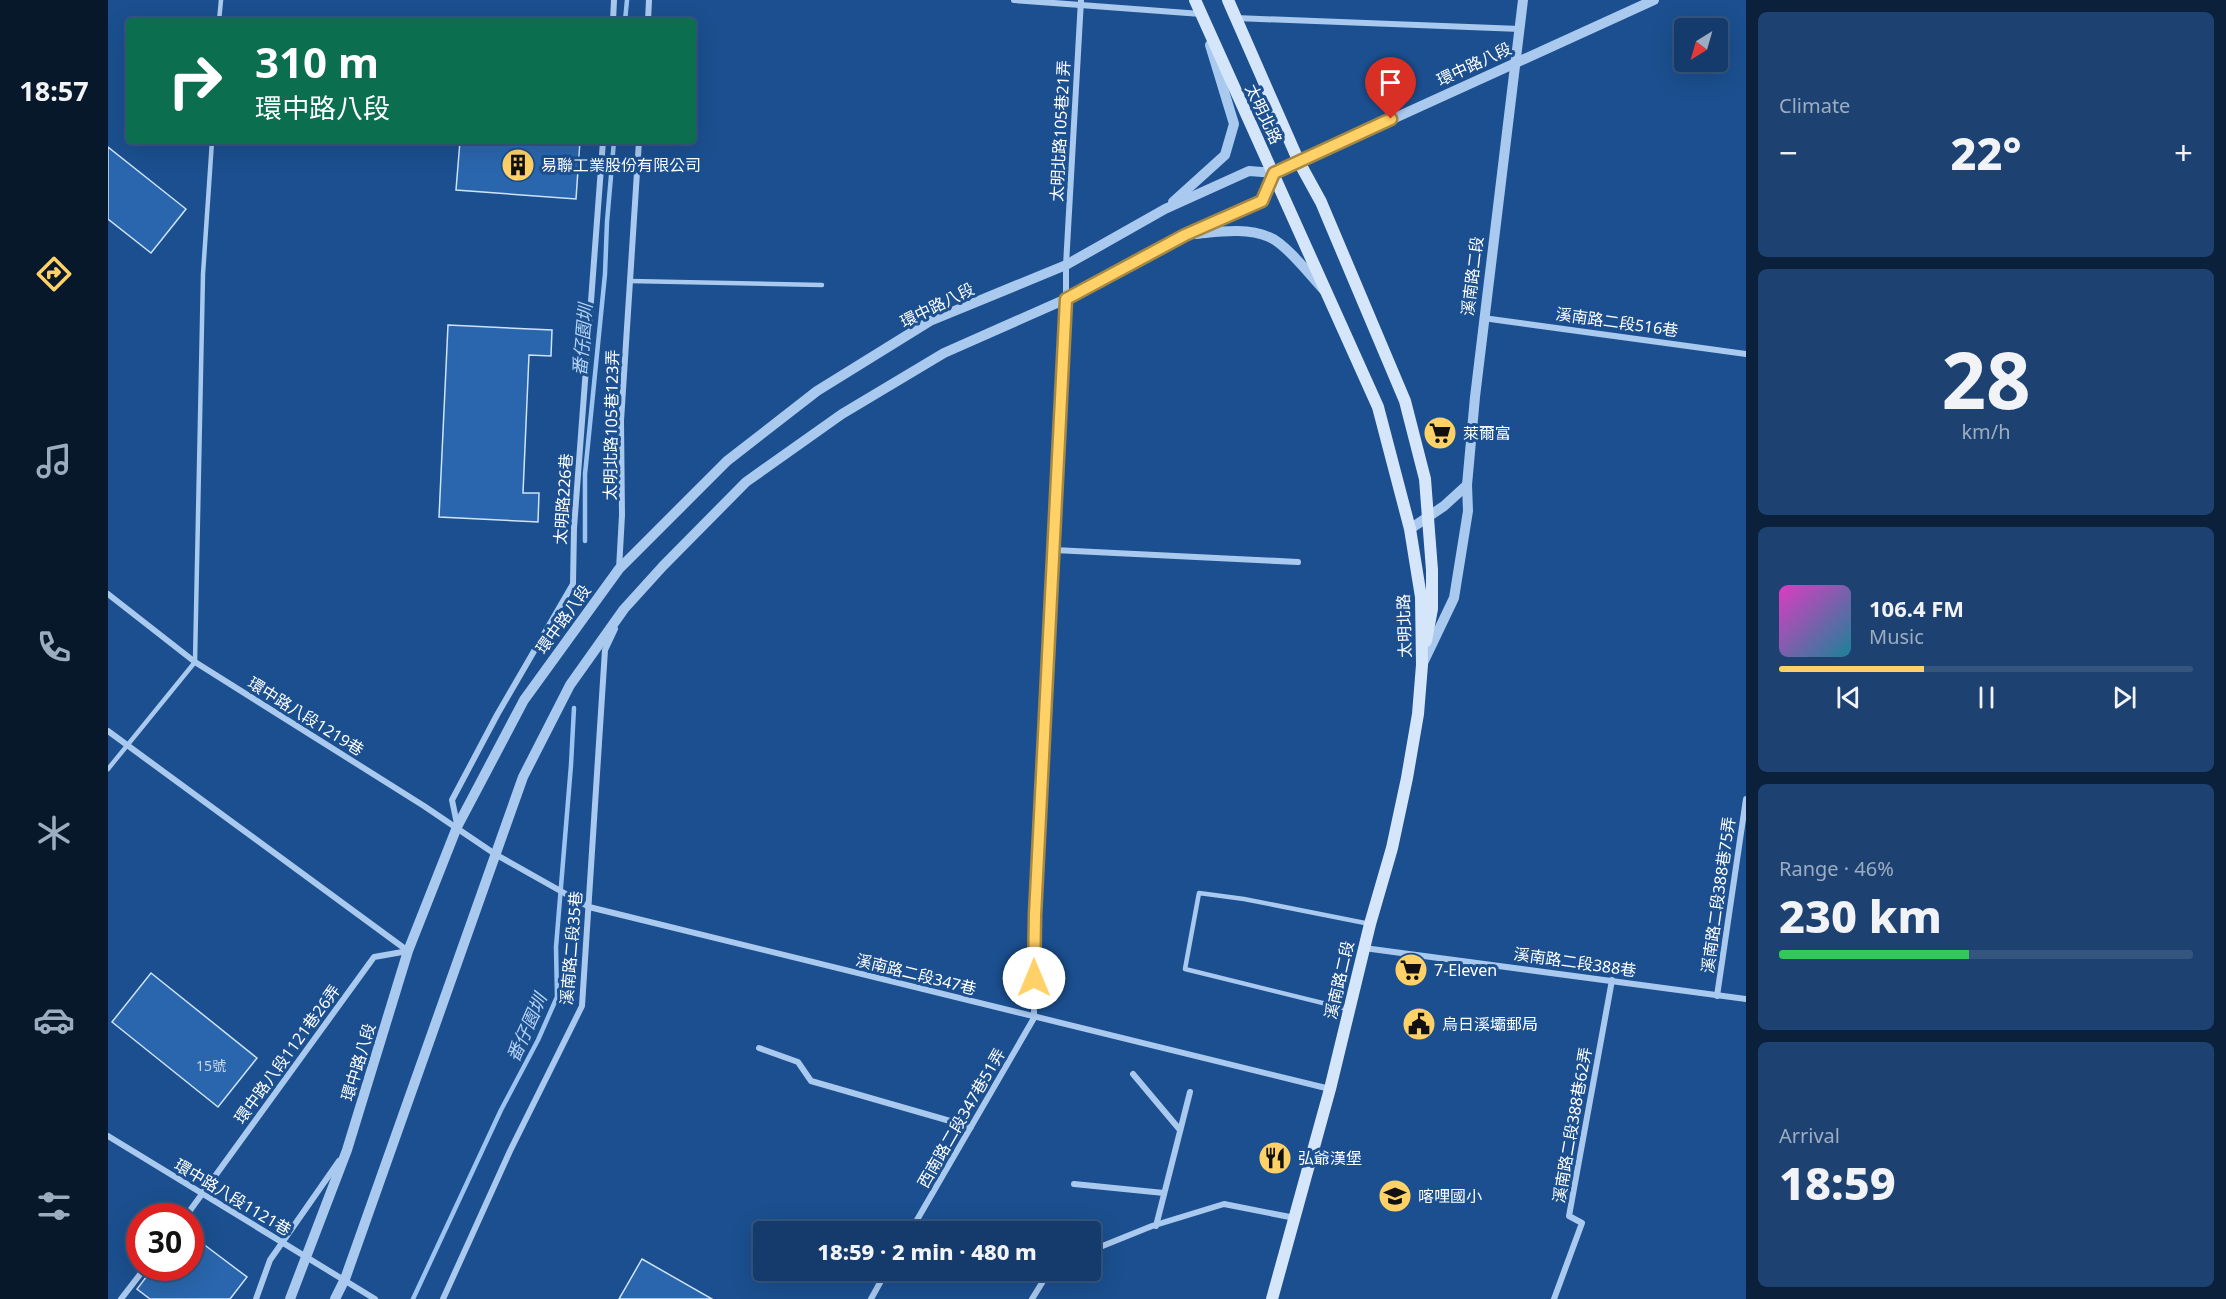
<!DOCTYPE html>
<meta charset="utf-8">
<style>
body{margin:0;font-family:"Noto Sans","Noto Sans TC",sans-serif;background:#1d4271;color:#f1f3f6;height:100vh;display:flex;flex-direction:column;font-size:22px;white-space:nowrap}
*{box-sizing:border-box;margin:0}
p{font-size:20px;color:#9dadc1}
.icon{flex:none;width:33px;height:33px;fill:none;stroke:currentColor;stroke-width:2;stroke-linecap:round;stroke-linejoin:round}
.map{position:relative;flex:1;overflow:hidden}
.details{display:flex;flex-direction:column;gap:12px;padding:12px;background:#0b203b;width:480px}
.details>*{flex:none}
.guide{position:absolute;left:18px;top:18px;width:570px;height:126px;border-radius:6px;box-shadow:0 6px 24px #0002,0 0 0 2px #33557e;background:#0b6e4f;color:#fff;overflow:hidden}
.needle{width:39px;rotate:217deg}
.controls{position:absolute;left:1566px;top:18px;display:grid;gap:12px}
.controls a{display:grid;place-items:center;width:54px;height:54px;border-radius:6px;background:#143b6b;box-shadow:0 6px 24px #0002,0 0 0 2px #33557e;font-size:30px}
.speed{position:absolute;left:18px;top:1203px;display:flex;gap:12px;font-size:30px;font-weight:700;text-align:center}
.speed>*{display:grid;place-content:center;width:78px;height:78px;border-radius:50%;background:#143b6b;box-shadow:0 6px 24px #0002,0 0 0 2px #33557e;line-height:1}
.speed .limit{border:9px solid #d22;background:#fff;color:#111}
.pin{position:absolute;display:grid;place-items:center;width:51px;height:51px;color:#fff;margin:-62px -26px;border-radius:50% 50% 50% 0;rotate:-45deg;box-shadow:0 0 6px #0007}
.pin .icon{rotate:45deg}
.me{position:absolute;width:66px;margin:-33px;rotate:0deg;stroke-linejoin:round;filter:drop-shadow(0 0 4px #0008)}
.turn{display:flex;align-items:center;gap:21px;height:126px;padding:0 30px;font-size:27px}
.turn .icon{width:78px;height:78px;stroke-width:2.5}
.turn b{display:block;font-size:42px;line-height:51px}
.big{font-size:45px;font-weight:800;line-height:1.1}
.details .tile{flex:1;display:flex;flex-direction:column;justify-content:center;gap:9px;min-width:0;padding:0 21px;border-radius:9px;background:#1d4271}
.details .dial{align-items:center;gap:0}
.dial b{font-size:78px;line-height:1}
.song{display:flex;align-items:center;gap:18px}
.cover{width:72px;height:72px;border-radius:9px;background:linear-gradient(135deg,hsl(310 70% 55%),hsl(190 70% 35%))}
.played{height:6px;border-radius:3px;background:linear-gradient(90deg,#ffd166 35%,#33557e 35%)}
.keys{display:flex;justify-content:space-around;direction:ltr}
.heat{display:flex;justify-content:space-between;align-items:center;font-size:33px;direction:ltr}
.charge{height:9px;border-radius:4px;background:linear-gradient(90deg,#34c759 46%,#33557e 0)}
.trip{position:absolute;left:645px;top:1221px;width:348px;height:60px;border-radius:6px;background:#143b6b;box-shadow:0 6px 24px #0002,0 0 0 2px #33557e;font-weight:800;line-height:60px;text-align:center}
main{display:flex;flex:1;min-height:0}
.tabs{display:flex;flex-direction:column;width:108px;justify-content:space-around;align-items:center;background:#08182b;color:#9dadc1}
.tabs .icon{width:42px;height:42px}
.tabs .active{color:#ffd166}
.tabs b{font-size:27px;color:#f1f3f6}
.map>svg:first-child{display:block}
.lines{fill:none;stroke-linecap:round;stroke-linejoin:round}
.stream{stroke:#9cc4f0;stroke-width:4.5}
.building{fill:#2a66ad;stroke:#cfe3fa;stroke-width:1.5}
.service{stroke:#a9c9ee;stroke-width:4.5}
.minor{stroke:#a9c9ee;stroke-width:6}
.tertiary{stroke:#a9c9ee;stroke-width:10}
.secondary{stroke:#d6e6fa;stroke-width:12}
.route-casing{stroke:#a68842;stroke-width:15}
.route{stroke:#ffd166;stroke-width:10}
.labels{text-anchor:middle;stroke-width:6;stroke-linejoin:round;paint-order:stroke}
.number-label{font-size:14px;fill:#cad9ea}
.street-label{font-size:16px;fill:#fff;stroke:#1b4f8f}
.poi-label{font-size:16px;fill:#fff;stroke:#1b4f8f;text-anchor:start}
.water-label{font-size:18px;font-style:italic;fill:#b5d3f5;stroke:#1b4f8f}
</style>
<main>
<nav class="tabs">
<b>18:57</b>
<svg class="icon active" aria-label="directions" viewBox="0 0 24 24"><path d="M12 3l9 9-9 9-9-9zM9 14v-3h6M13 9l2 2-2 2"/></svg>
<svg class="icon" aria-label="music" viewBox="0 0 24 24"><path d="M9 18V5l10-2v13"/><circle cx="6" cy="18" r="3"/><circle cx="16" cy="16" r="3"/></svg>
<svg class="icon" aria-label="phone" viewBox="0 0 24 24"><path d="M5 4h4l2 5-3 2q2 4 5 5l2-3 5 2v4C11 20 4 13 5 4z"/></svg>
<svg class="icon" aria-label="climate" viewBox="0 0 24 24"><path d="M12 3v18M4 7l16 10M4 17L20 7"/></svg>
<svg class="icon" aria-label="car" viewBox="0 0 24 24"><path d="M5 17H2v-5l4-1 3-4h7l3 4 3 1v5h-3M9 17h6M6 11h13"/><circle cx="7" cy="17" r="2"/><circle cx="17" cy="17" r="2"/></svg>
<svg class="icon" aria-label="filters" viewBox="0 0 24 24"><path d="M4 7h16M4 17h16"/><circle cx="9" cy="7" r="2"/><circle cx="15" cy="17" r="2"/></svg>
</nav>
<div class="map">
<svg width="1638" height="1299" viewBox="0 0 1638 1299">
<rect width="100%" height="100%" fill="#1b4f8f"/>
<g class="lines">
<g class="stream">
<path d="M517 21 519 0"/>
<path d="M477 541V474L497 274 499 222 506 141"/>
<path d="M305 1299 393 1110 430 1040 449 997 448 947 463 765 466 708"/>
</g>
</g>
<g class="building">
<path d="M352 141H472L468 199 348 190Z"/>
<path d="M0 147 78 209 43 253 0 219Z"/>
<path d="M340 325 444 330 443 356 421 355 415 493H431L430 522 331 517Z"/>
<path d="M43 973 149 1058 110 1107 4 1022Z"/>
<path d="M82 1234 139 1277 122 1299H42L29 1289 45 1268H82Z"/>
<path d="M534 1259 604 1299H511Z"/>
</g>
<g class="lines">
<g class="service">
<path d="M111 21 113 0"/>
<path d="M522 281 714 285"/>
<path d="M0 769 87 662 95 274 104 141"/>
<path d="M1239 1009 1077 969 1091 893 1136 899 1262 924"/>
</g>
<g class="minor">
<path d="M906 0 1093 14"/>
<path d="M1128 18 1412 29"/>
<path d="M505 21 506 0"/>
<path d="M540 21 541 0"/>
<path d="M1375 318 1638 354"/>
<path d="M946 550 1190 562"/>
<path d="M511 569 514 515 513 421 531 141"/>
<path d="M0 594 87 662 316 806 387 854 481 907 1222 1089"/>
<path d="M0 731 300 951"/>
<path d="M349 824 344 800 389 715 465 584 466 528 495 141"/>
<path d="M1256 948 1638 999"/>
<path d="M1609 996 1638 799"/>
<path d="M651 1048 690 1062 703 1081 863 1127"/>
<path d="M1025 1074 1072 1130"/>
<path d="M0 1136 267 1299"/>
<path d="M966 1184 1056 1193"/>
<path d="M78 1216 266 957 300 951"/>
<path d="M1048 1226 1082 1092"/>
<path d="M802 1232 926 1018V938L958 299V265L973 0"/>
<path d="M982 1251 1044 1226 1116 1204 1187 1218"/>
<path d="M13 1299 37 1268"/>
<path d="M148 1299 162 1260 231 1161"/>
<path d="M335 1299 402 1151 474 1006 497 650 507 629"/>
<path d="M763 1299 779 1270"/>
<path d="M924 1299 942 1270"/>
<path d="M1446 1299 1474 1223 1461 1216 1504 980"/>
</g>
<g class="tertiary">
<path d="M1065 202 1117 155 1126 124 1102 45"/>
<path d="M1086 234C1110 232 1138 227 1161 237 1177 243 1203 276 1216 290"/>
<path d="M1302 529 1336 506 1359 485"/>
<path d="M1314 665 1346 598 1360 511 1359 485 1367 397 1415 0"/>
<path d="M182 1299 239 1150 300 951 349 827 416 700 511 569 619 461 709 391 822 321 958 265 1057 209 1141 171 1166 173 1546 0"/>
<path d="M227 1299 237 1279 415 777 462 685 516 609 555 566 638 482 734 414 836 353 958 299 1077 235 1154 201 1166 173"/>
</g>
<g class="secondary">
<path d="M1087 0 1270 407 1302 529 1313 597 1314 665 1310 714 1299 778 1284 848 1262 924 1222 1089 1164 1299"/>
<path d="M1120 0 1191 162 1213 202 1297 401 1317 479 1324 570V609L1318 641"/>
</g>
</g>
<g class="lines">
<g class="route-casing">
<path id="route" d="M926 978 927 915 958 299 1077 235 1154 201 1166 173 1283 119"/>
</g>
<use href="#route" class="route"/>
</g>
<defs>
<g id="building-disc" transform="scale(1.725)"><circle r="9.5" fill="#ffd166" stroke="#1b4f8f"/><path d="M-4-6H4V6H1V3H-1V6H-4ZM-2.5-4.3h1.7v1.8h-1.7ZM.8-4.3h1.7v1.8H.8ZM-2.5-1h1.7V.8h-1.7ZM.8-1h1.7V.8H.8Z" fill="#111"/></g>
<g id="supermarket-disc" transform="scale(1.725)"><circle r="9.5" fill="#ffd166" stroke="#1b4f8f"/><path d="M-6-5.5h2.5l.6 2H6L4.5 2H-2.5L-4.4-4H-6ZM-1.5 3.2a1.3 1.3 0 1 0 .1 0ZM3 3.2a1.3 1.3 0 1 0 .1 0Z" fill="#111"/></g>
<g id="civic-disc" transform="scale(1.725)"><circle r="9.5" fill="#ffd166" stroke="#1b4f8f"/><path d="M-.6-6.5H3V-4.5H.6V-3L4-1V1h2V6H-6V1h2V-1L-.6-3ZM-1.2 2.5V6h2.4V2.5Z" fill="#111"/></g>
<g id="restaurant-disc" transform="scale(1.725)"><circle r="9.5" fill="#ffd166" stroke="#1b4f8f"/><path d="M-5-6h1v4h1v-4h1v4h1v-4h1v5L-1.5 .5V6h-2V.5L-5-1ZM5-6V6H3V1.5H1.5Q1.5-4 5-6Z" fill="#111"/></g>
<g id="school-disc" transform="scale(1.725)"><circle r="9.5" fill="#ffd166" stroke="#1b4f8f"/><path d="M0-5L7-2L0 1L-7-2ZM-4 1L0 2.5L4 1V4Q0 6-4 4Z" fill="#111"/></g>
</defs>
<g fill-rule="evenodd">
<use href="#building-disc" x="410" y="165"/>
<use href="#supermarket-disc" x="1332" y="433"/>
<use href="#supermarket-disc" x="1303" y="970"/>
<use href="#civic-disc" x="1311" y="1024"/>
<use href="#restaurant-disc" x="1167" y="1158"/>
<use href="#school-disc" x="1287" y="1196"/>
</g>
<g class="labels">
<g class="number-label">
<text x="103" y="1071">15號</text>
</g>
<g class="street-label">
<text transform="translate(1366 64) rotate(-25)" y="6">環中路八段</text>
<text transform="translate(1156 114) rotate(65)" y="6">太明北路</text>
<text transform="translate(952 131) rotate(-87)" y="6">太明北路105巷21弄</text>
<text transform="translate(1364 276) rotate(-83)" y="6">溪南路二段</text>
<text transform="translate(829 305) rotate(-26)" y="6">環中路八段</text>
<text transform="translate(1509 322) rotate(8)" y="6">溪南路二段516巷</text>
<text transform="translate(503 425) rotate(-89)" y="6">太明北路105巷123弄</text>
<text transform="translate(455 499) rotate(-86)" y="6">太明路226巷</text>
<text transform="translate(455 619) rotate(-54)" y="6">環中路八段</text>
<text transform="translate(1296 626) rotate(-92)" y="6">太明北路</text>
<text transform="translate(198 716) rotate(32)" y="6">環中路八段1219巷</text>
<text transform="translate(1610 895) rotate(-82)" y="6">溪南路二段388巷75弄</text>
<text transform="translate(463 948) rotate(-85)" y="6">溪南路二段35巷</text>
<text transform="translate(1467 962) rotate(8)" y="6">溪南路二段388巷</text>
<text transform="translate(808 974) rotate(14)" y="6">溪南路二段347巷</text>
<text transform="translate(1231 980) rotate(-77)" y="6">溪南路二段</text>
<text transform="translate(179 1054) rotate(-54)" y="6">環中路八段1121巷26弄</text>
<text transform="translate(250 1062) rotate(-73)" y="6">環中路八段</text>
<text transform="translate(853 1118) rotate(-60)" y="6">西南路二段347巷51弄</text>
<text transform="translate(1464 1125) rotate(-80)" y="6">溪南路二段388巷62弄</text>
<text transform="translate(125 1197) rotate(31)" y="6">環中路八段1121巷</text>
</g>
<g class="poi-label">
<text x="433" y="171">易聯工業股份有限公司</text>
<text x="1355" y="439">萊爾富</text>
<text x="1326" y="976">7-Eleven</text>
<text x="1334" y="1030">烏日溪壩郵局</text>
<text x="1190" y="1164">弘爺漢堡</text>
<text x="1310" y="1202">喀哩國小</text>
</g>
<g class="water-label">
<text transform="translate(475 340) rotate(-85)" y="6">番仔園圳</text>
<text transform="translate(419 1028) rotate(-66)" y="6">番仔園圳</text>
</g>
</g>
</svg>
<div class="controls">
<a><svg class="needle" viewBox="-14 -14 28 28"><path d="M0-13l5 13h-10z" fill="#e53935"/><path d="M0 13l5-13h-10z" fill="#9dadc1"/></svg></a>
</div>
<div class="speed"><div class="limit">30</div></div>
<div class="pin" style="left:1283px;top:119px;background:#d93025"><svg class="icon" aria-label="arrive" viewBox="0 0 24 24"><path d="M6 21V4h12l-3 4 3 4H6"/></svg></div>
<svg class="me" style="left:926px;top:978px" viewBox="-20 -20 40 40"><circle r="19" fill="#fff"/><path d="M0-13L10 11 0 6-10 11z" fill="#ffd166"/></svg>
<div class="trip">18:59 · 2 min · 480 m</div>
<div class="guide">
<div class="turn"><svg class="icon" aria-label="right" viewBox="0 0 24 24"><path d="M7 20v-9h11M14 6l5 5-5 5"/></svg><div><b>310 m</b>環中路八段</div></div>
</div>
</div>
<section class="details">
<div class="tile"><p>Climate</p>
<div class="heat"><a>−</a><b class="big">22°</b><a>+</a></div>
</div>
<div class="tile dial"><b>28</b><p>km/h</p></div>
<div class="tile">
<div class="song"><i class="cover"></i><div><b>106.4 FM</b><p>Music</p></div></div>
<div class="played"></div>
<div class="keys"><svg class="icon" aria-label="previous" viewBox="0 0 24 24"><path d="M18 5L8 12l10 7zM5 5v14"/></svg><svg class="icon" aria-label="pause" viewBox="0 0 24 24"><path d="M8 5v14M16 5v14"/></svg><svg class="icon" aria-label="next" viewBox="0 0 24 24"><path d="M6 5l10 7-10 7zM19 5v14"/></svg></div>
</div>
<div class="tile"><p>Range · 46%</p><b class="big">230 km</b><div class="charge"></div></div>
<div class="tile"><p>Arrival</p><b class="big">18:59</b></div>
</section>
</main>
